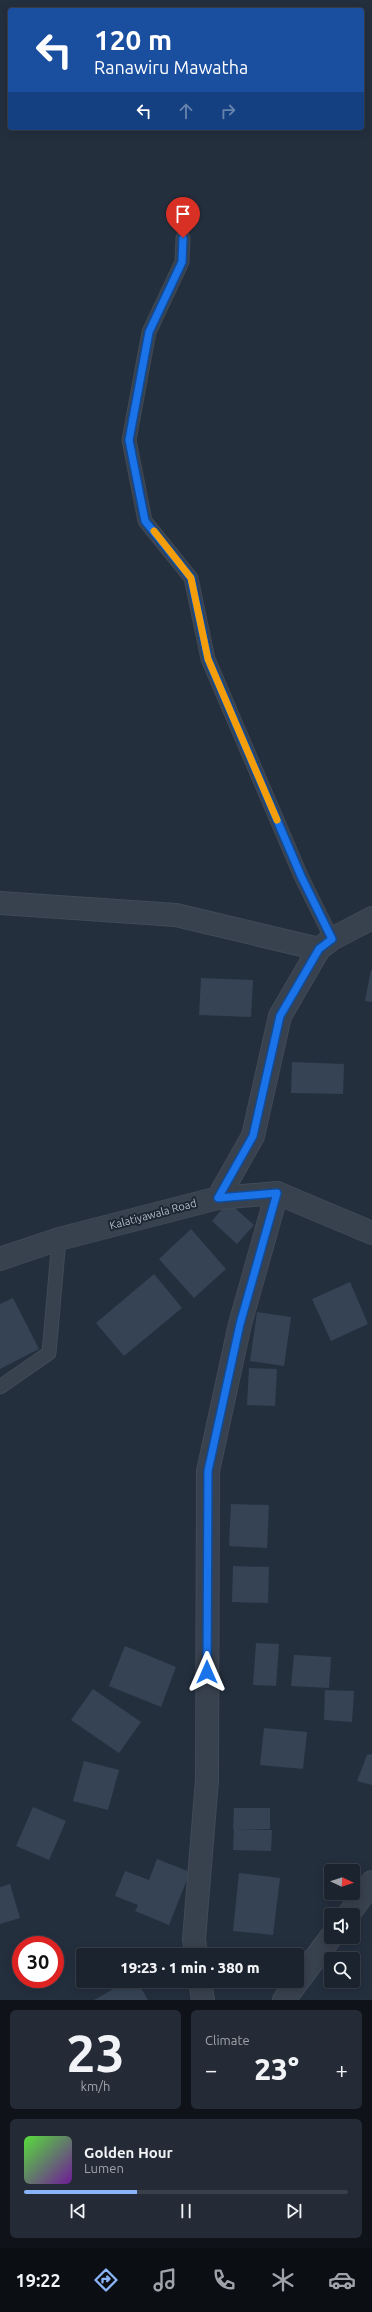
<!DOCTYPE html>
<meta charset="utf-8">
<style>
body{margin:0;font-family:Ubuntu,sans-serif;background:#242b36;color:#f1f3f6;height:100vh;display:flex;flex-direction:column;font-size:15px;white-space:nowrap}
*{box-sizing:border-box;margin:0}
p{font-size:13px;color:#a0a4aa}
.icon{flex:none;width:22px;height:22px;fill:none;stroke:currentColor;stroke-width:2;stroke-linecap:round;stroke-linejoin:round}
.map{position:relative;height:2000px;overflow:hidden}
.details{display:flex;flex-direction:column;gap:10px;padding:10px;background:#0f1319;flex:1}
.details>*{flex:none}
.hud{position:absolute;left:8px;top:8px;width:356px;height:122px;border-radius:4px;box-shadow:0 2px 10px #0003,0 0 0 1px #39404a;background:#1a4fa0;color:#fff;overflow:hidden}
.needle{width:26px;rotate:94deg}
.buttons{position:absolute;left:324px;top:1864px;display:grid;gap:8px}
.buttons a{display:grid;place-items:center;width:36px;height:36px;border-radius:4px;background:#1b232e;box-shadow:0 2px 10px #0003,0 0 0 1px #39404a;font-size:20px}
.speed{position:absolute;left:12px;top:1936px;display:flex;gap:8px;font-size:20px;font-weight:700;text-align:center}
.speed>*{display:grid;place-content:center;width:52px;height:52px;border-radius:50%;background:#1b232e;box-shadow:0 2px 10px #0003,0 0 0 1px #39404a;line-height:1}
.speed .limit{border:6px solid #d22;background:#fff;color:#111}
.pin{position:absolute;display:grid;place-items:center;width:34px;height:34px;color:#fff;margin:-41px -17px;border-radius:50% 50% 50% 0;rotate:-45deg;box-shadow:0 0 4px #0007}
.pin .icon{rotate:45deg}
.me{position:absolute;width:44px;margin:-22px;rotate:0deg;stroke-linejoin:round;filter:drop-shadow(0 0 3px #0008)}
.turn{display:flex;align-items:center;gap:14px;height:84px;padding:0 20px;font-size:18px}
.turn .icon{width:52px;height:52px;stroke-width:2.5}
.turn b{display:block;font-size:28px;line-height:34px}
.lanes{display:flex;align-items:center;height:38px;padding:0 20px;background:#0003;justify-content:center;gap:20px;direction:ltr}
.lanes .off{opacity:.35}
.big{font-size:30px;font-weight:800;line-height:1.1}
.details .card{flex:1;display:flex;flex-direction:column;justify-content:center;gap:6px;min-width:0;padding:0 14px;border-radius:6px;background:#242b36}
.details .dial{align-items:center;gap:0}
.dial b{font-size:52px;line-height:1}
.song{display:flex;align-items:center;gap:12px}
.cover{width:48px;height:48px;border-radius:6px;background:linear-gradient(135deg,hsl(110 70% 55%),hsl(280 70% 35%))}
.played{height:4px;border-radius:2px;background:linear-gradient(90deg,#8ab4f8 35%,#39404a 35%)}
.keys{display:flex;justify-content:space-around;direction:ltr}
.heat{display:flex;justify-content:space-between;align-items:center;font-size:22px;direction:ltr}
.details .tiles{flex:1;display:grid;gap:10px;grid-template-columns:1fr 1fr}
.card:last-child{grid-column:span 2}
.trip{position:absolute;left:76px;top:1948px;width:228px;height:40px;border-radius:4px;background:#1b232e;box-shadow:0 2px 10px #0003,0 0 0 1px #39404a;font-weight:800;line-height:40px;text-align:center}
.dock{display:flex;height:64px;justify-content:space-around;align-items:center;background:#0b0e12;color:#a0a4aa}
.dock .icon{width:28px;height:28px}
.dock .selected{color:#8ab4f8}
.dock b{font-size:18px;color:#f1f3f6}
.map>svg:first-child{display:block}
.building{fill:#364354}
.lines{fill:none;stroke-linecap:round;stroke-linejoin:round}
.service-casing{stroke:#414a57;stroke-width:15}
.minor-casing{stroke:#414a57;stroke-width:24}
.tertiary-casing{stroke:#414a57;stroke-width:24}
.service{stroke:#38414e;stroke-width:13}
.minor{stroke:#38414e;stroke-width:22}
.tertiary{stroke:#38414e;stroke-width:22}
.route-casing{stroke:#114b97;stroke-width:10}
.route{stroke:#1a73e8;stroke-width:7}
.slow{stroke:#f59e0b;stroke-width:7}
.labels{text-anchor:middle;stroke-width:4;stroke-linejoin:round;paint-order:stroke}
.street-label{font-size:11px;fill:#b4bcc9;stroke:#1d2633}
</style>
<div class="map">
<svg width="372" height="2000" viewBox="0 0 372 2000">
<rect width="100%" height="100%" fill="#242f3e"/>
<g class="building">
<path d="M371 970H372V1002L365 1001Z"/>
<path d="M201 978 253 980 251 1017 199 1015Z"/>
<path d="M292 1062 344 1064 343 1094 291 1093Z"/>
<path d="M228 1202 254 1225 237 1244 212 1221Z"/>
<path d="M191 1229 226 1269 194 1298 159 1259Z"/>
<path d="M154 1274 182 1308 124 1356 96 1323Z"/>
<path d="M350 1282 368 1324 331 1341 312 1299Z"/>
<path d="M13 1298 39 1349 0 1369V1304Z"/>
<path d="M257 1312 291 1317 284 1366 250 1361Z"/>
<path d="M249 1368 277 1369 275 1406 247 1405Z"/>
<path d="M231 1504 269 1505 267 1548 229 1546Z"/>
<path d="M233 1566 269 1567 268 1603 232 1602Z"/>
<path d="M256 1643 279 1644 276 1686 253 1685Z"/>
<path d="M125 1646 176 1667 161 1707 109 1686Z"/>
<path d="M294 1655 331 1657 329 1688 291 1686Z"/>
<path d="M93 1689 141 1722 119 1753 71 1720Z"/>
<path d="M325 1690 354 1691 352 1722 324 1720Z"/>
<path d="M264 1728 307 1732 303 1769 260 1765Z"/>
<path d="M372 1754V1785L357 1781 367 1755Z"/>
<path d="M84 1761 119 1770 108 1810 73 1801Z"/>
<path d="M33 1807 66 1821 49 1860 16 1846Z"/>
<path d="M234 1808H270V1829H233Z"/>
<path d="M234 1829 272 1830 271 1851 233 1850Z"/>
<path d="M157 1859 190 1872 169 1925 135 1911 138 1905 115 1896 125 1871 149 1880Z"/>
<path d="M239 1873 280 1878 273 1935 233 1931Z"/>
<path d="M10 1884 20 1918 0 1924V1887Z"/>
<path d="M127 1981H137L148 2000H94Z"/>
</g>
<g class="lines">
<g class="service-casing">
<g id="service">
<path d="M183 238 182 262 149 332 129 440 145 521 191 578 208 659 301 876 332 939"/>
<path d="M0 1387 49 1353 59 1239"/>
</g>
</g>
<g class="minor-casing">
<g id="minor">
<path d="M0 903 176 915 319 949"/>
<path d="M218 1198 277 1193 372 1233"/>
<path d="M348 1915 372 1882"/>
<path d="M196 1955 194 1939 207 1780 208 1471 240 1324 277 1193"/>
<path d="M200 1981 203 2000"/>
<path d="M284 2000 331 1937"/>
</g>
</g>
<g class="tertiary-casing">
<path id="tertiary" d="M0 1259 59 1239 218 1198 253 1136 280 1016 319 949 332 939 372 918"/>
</g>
<use href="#service" class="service"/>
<use href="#minor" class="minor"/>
<use href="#tertiary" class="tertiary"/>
</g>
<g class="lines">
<g class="route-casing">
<path id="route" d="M183 238 182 262 149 332 129 440 145 521 191 578 208 659 301 876 332 939 319 949 280 1016 253 1136 218 1198 277 1193 240 1324 208 1471 207 1672"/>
</g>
<use href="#route" class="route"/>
<path class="slow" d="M154 531 191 578 208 659 277 820"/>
</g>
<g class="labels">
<g class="street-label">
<text transform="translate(153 1214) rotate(-15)" y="4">Kalatiyawala Road</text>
</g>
</g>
</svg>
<div class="buttons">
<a><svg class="needle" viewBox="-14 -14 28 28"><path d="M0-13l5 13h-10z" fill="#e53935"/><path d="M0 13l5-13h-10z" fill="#a0a4aa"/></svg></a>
<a><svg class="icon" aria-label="sound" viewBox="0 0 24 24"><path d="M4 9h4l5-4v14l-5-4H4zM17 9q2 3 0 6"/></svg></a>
<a><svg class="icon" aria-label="search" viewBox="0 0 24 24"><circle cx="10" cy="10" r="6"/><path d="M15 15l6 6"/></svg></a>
</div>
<div class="speed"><div class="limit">30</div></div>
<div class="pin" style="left:183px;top:238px;background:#d93025"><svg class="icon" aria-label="arrive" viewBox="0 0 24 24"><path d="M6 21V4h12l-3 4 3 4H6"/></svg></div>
<svg class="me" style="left:207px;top:1672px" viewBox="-20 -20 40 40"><path d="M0-17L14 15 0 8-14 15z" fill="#1a73e8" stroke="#fff" stroke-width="4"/></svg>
<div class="trip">19:23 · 1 min · 380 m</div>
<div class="hud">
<div class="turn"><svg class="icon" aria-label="left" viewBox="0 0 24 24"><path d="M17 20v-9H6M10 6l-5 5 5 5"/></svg><div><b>120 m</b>Ranawiru Mawatha</div></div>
<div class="lanes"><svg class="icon" aria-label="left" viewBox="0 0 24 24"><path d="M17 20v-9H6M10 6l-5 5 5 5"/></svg><svg class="icon off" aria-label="ahead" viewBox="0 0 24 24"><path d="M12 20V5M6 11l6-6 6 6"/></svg><svg class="icon off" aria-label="right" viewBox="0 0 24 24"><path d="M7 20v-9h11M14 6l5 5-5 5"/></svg></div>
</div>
</div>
<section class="details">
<div class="tiles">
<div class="card dial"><b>23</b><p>km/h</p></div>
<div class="card"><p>Climate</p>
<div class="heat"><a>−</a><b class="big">23°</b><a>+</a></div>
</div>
<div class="card">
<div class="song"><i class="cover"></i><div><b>Golden Hour</b><p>Lumen</p></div></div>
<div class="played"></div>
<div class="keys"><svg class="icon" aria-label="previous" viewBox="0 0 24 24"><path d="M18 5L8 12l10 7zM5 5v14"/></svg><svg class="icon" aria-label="pause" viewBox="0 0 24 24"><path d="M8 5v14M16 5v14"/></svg><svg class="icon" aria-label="next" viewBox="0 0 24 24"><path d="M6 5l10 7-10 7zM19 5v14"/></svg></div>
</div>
</div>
</section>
<nav class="dock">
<b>19:22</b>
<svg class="icon selected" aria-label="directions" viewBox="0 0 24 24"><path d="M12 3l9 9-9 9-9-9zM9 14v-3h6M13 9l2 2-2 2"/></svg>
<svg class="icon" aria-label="music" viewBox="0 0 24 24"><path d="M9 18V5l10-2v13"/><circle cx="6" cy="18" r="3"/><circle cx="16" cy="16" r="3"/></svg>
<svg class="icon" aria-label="phone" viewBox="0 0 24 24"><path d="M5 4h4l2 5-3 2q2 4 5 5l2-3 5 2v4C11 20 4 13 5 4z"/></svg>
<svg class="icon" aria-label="climate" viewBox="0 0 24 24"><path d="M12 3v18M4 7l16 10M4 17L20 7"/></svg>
<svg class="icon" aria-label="car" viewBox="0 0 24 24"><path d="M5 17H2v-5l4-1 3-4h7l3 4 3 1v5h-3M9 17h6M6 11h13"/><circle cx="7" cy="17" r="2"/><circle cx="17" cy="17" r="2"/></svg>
</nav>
